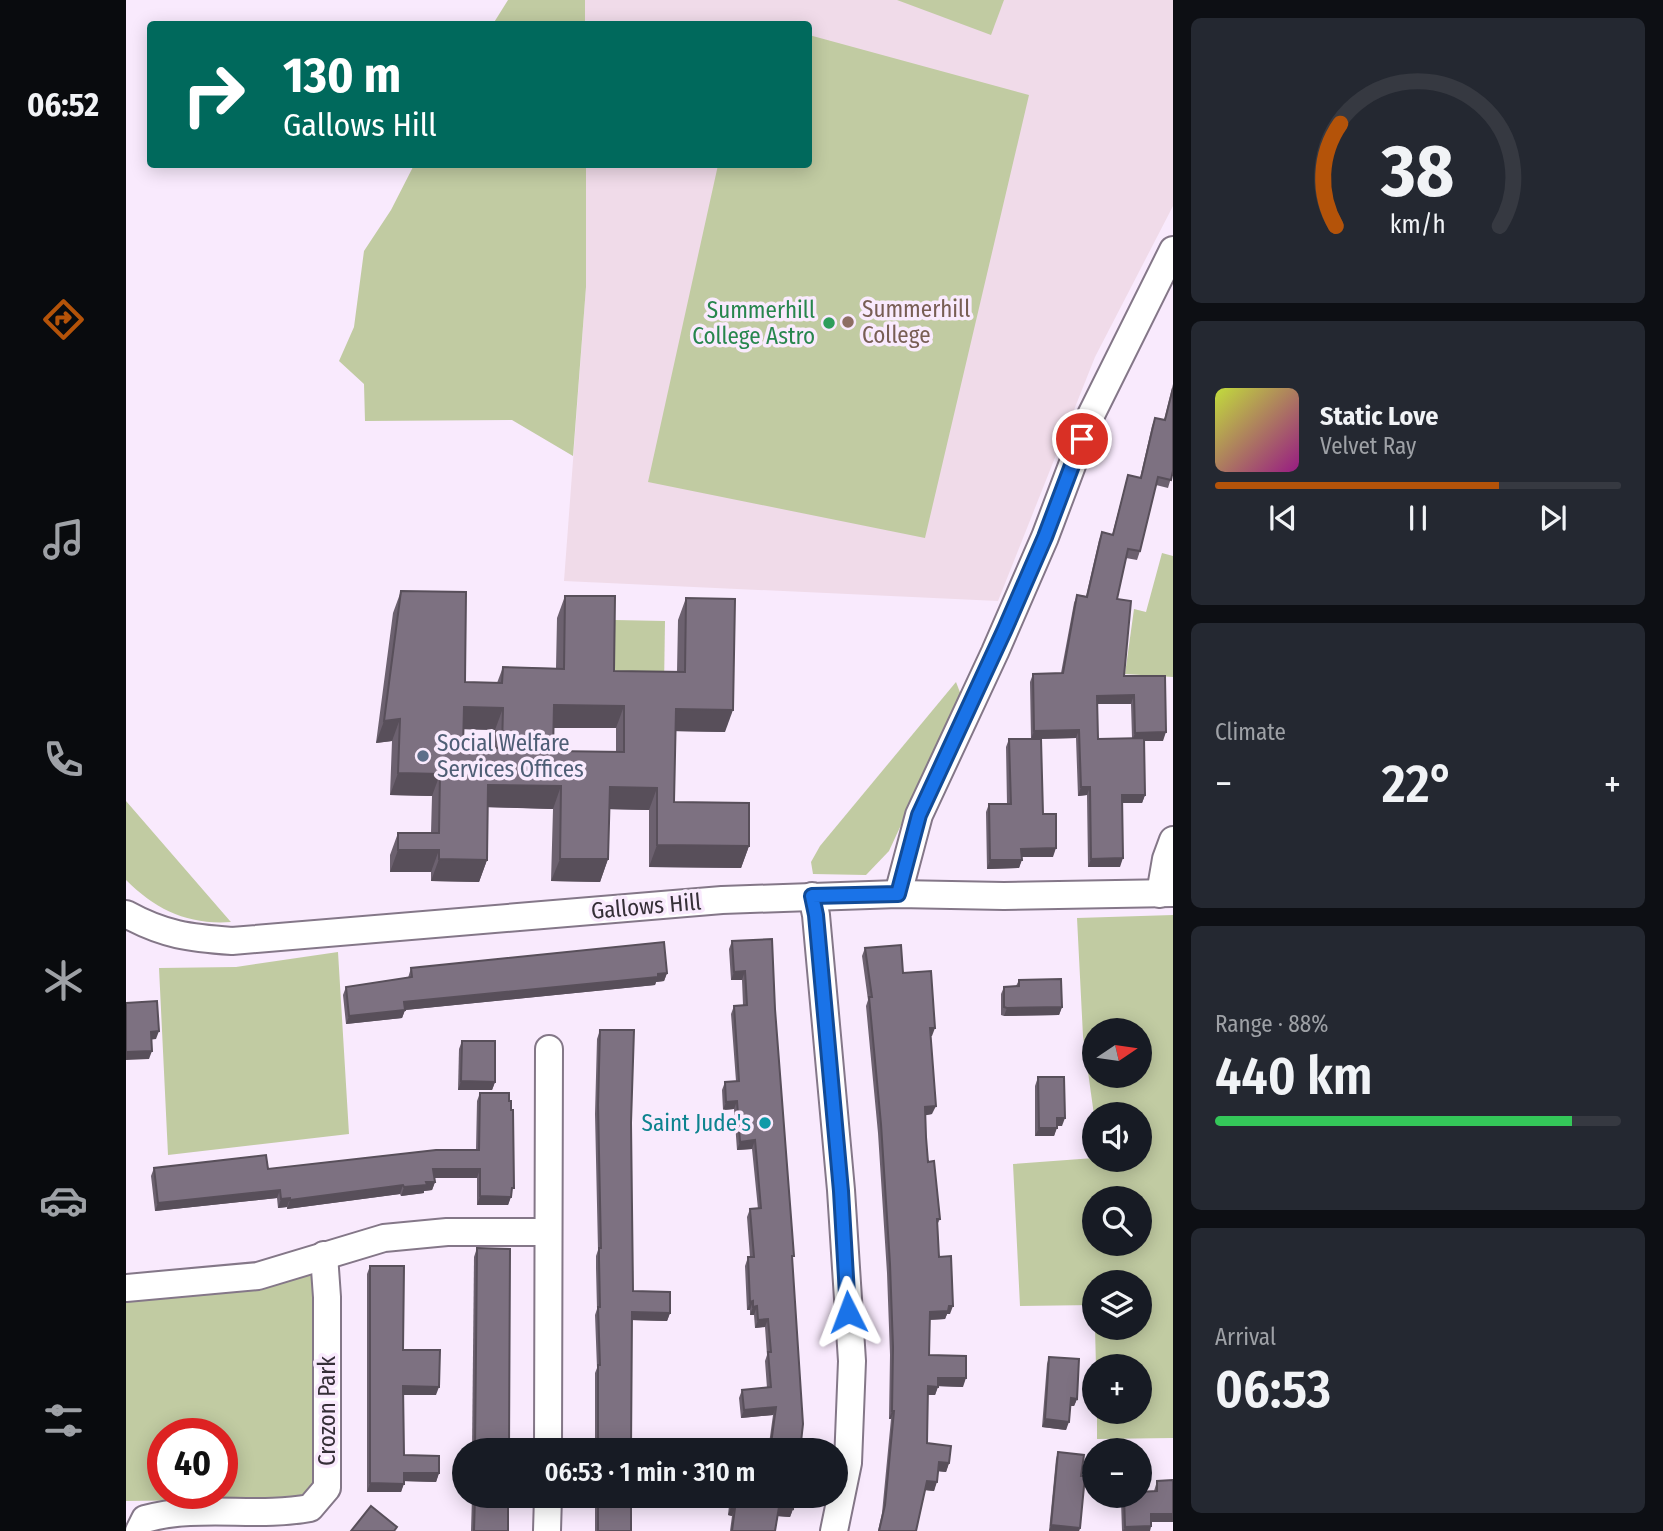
<!DOCTYPE html>
<meta charset="utf-8">
<style>
body{margin:0;font-family:"Fira Sans Condensed",sans-serif;background:#242831;color:#f1f3f6;height:100vh;display:flex;flex-direction:column;font-size:26px;white-space:nowrap}
*{box-sizing:border-box;margin:0}
p{font-size:23px;color:#9ea1a6}
.icon{flex:none;width:38px;height:38px;fill:none;stroke:currentColor;stroke-width:2;stroke-linecap:round;stroke-linejoin:round}
.map{position:relative;flex:1;overflow:hidden}
.drawer{display:flex;flex-direction:column;gap:18px;padding:18px;background:#0d0f14;width:490px}
.drawer>*{flex:none}
.hud{position:absolute;left:21px;top:21px;width:665px;height:147px;border-radius:7px;box-shadow:0 4px 18px #0003;background:#00695c;color:#fff;overflow:hidden}
.needle{width:46px;rotate:77deg}
.buttons{position:absolute;left:956px;top:1018px;display:grid;gap:14px}
.buttons a{display:grid;place-items:center;width:70px;height:70px;border-radius:50%;background:#171b24;box-shadow:0 4px 18px #0003;font-size:35px}
.speed{position:absolute;left:21px;top:1418px;display:flex;gap:14px;font-size:35px;font-weight:700;text-align:center}
.speed>*{display:grid;place-content:center;width:91px;height:91px;border-radius:50%;background:#171b24;box-shadow:0 4px 18px #0003;line-height:1}
.speed .limit{border:10px solid #d22;background:#fff;color:#111}
.pin{position:absolute;display:grid;place-items:center;width:60px;height:60px;color:#fff;margin:-30px;border:4px solid #fff;border-radius:50%;box-shadow:0 2px 7px #0007}
.me{position:absolute;width:77px;margin:-38px;rotate:357deg;stroke-linejoin:round;filter:drop-shadow(0 0 5px #0008)}
.turn{display:flex;align-items:center;gap:24px;height:147px;padding:0 21px;font-size:32px}
.turn .icon{width:91px;height:91px;stroke-width:2.5}
.turn b{display:block;font-size:49px;line-height:60px}
.big{font-size:52px;font-weight:600;line-height:1.1}
.drawer .tile{flex:1;display:flex;flex-direction:column;justify-content:center;gap:10px;min-width:0;padding:0 24px;border-radius:10px;background:#242831}
.drawer .dial{align-items:center;gap:0}
.dial svg{height:182px;overflow:visible;fill:none;stroke:#363941;stroke-width:7;stroke-linecap:round;text-anchor:middle}
.dial text{fill:#f1f3f6;stroke:none}
.song{display:flex;align-items:center;gap:21px}
.cover{width:84px;height:84px;border-radius:10px;background:linear-gradient(135deg,hsl(70 70% 55%),hsl(310 70% 35%))}
.played{height:7px;border-radius:4px;background:linear-gradient(90deg,#b45309 70%,#363941 70%)}
.keys{display:flex;justify-content:space-around;direction:ltr}
.heat{display:flex;justify-content:space-between;align-items:center;font-size:38px;direction:ltr}
.charge{height:10px;border-radius:5px;background:linear-gradient(90deg,#34c759 88%,#363941 0)}
.trip{position:absolute;left:326px;top:1438px;width:396px;height:70px;border-radius:35px;background:#171b24;box-shadow:0 4px 18px #0003;font-weight:600;line-height:70px;text-align:center}
main{display:flex;flex:1;min-height:0}
.tabs{display:flex;flex-direction:column;width:126px;justify-content:space-around;align-items:center;background:#090b0e;color:#9ea1a6}
.tabs .icon{width:49px;height:49px}
.tabs .selected{color:#b45309}
.tabs b{font-size:32px;color:#f1f3f6}
.map>svg:first-child{display:block}
.education{fill:#f0dbe9}
.green{fill:#c1cba2;fill-rule:evenodd}
.lines{fill:none;stroke-linecap:round;stroke-linejoin:round}
.minor-casing{stroke:#847788;stroke-width:30}
.minor{stroke:#fff;stroke-width:26}
.wall{fill:#6c616f;fill-rule:evenodd}
.shaded-wall{fill:#584f5a}
.building{fill:#7d7181;stroke:#584f5a;stroke-width:2;fill-rule:evenodd}
.route-casing{stroke:#114b97;stroke-width:18}
.route{stroke:#1a73e8;stroke-width:12}
.education-dot{fill:#8d6e63;stroke:#f9eafd;stroke-width:2.5}
.leisure-dot{fill:#2e9e5b;stroke:#f9eafd;stroke-width:2.5}
.service-dot{fill:#5c6f8a;stroke:#f9eafd;stroke-width:2.5}
.culture-dot{fill:#0f9aa8;stroke:#f9eafd;stroke-width:2.5}
.labels{text-anchor:middle;stroke-width:7;stroke-linejoin:round;paint-order:stroke}
.education-label{font-size:23px;fill:#785e54;stroke:#f9eafd;text-anchor:start}
.leisure-label{font-size:23px;fill:#27864d;stroke:#f9eafd;text-anchor:end}
.service-label{font-size:23px;fill:#4e5e75;stroke:#f9eafd;text-anchor:start}
.street-label{font-size:23px;fill:#352f37;stroke:#f9eafd}
.culture-label{font-size:23px;fill:#0d838f;stroke:#f9eafd;text-anchor:end}
</style>
<main>
<nav class="tabs">
<b>06:52</b>
<svg class="icon selected" aria-label="directions" viewBox="0 0 24 24"><path d="M12 3l9 9-9 9-9-9zM9 14v-3h6M13 9l2 2-2 2"/></svg>
<svg class="icon" aria-label="music" viewBox="0 0 24 24"><path d="M9 18V5l10-2v13"/><circle cx="6" cy="18" r="3"/><circle cx="16" cy="16" r="3"/></svg>
<svg class="icon" aria-label="phone" viewBox="0 0 24 24"><path d="M5 4h4l2 5-3 2q2 4 5 5l2-3 5 2v4C11 20 4 13 5 4z"/></svg>
<svg class="icon" aria-label="climate" viewBox="0 0 24 24"><path d="M12 3v18M4 7l16 10M4 17L20 7"/></svg>
<svg class="icon" aria-label="car" viewBox="0 0 24 24"><path d="M5 17H2v-5l4-1 3-4h7l3 4 3 1v5h-3M9 17h6M6 11h13"/><circle cx="7" cy="17" r="2"/><circle cx="17" cy="17" r="2"/></svg>
<svg class="icon" aria-label="filters" viewBox="0 0 24 24"><path d="M4 7h16M4 17h16"/><circle cx="9" cy="7" r="2"/><circle cx="15" cy="17" r="2"/></svg>
</nav>
<div class="map">
<svg width="1047" height="1531" viewBox="0 0 1047 1531">
<rect width="100%" height="100%" fill="#f9eafd"/>
<path class="education" d="M459 0H1047V206L969 357 872 601 438 581 460 287V165L682 164V24H459Z"/>
<g class="green">
<path d="M382 0H459V24H367Z"/>
<path d="M771 0H878L865 35Z"/>
<path d="M683 35 903 95 799 538 522 482 592 165 682 164Z"/>
<path d="M288 165H460V287L447 456 386 420 239 421 238 384 213 361 228 327 238 251 265 210Z"/>
<path d="M1036 553 1047 556V677L999 674 1008 609 1020 612Z"/>
<path d="M489 620 539 621 538 687H488Z"/>
<path d="M830 682 835 695 763 851 740 875 687 874 685 862 694 846Z"/>
<path d="M0 801 104 921 105 922C62 925 30 910 0 880Z"/>
<path d="M1047 915V1438L971 1439V1412H1013V1367H970L969 1328H1013V1283H968V1305L894 1306 887 1164 968 1158V1160H1013V1115H968L957 1036 951 918ZM968 1031H1013V1076H968ZM968 1199H1013V1244H968Z"/>
<path d="M212 952 223 1134 42 1155 33 968 110 967Z"/>
<path d="M177 1274H184L189 1285 187 1488 179 1497 162 1499 0 1501V1298ZM37 1433H96V1493H37Z"/>
</g>
<g class="lines">
<g class="minor-casing">
<g id="minor">
<path d="M772 894 793 815 869 652 919 537 965 415 1047 250"/>
<path d="M1034 894 1040 859 1047 840"/>
<path d="M686 896 690 915 715 1190 726 1361 722 1463 708 1531"/>
<path d="M0 914C38 935 64 938 106 941L596 900 772 894 878 896 1047 893"/>
<path d="M0 1288 132 1276 258 1238 321 1232H422"/>
<path d="M422 1451 423 1049"/>
<path d="M13 1531 19 1519C72 1504 130 1518 184 1508L201 1488V1297L198 1255"/>
<path d="M421 1531 422 1496"/>
</g>
</g>
<use href="#minor" class="minor"/>
</g>
<g class="wall">
<path d="M1047 384V471L1042 488 1030 485 1014 551 1011 560 1000 558 991 599 998 676 1037 741H1018L1019 795 1016 803H996L994 867H962L961 795 952 796 950 738 915 739 917 814 927 857H896L893 868 861 869 860 812 863 804H881L880 747 883 739H905L904 682 907 674 935 673 948 603 951 595 960 596 973 540 976 532 986 535 1002 475 1014 478 1026 426 1029 418 1038 420ZM971 704H1005L1006 738 972 739Z"/>
<path d="M275 591 339 682 371 683 377 667 430 668 431 618 439 596 488 671 551 672 552 620 560 598 599 732 549 731 548 802 623 846 615 868 523 867V810L483 809 482 859 474 882 425 881 427 809 362 807 361 860 353 882 305 881V872H264V855L272 833H305L306 796 264 795 266 741 250 743 267 613ZM427 728H490V752L427 751ZM337 729 369 730V748L337 747Z"/>
<path d="M606 941 649 1009 666 1261 674 1451H642L647 1415 615 1418 613 1398 616 1390 641 1388 639 1361 641 1355 639 1327 629 1328 628 1315H624V1310H621L619 1266 622 1257H624L621 1217 624 1209H632L626 1149 611 1150 608 1109 597 1110 596 1090 599 1082 610 1081 605 1014 608 1006 617 1005 616 980H605L603 949Z"/>
<path d="M739 948 777 973 806 1036H805L806 1114 799 1115 800 1137 802 1162 814 1219 811 1225 813 1257 824 1314H821L819 1319 803 1320V1355L837 1387 812 1386 809 1395H802L801 1443 823 1463 820 1472 812 1471 808 1491 799 1490 790 1531H752L756 1513 765 1419H763L764 1355 761 1273 752 1133 740 1006 742 1000 736 956Z"/>
<path d="M285 968 541 973 538 981 530 982 529 985 279 1010 276 1018 220 1024 217 995 220 987 282 978Z"/>
<path d="M893 980 936 1007 933 1015 878 1016 875 1015V994L878 987 890 986Z"/>
<path d="M474 1030 505 1123 507 1291 544 1313 541 1321 506 1320 505 1451H469V1373L471 1368 469 1315 471 1309 470 1268V1256L472 1250 469 1114 471 1039Z"/>
<path d="M336 1041 369 1082 366 1090H332L333 1049Z"/>
<path d="M912 1077 936 1126H931L928 1136H909V1086Z"/>
<path d="M354 1093 386 1193 382 1205H351V1178H308L309 1182 306 1190 298 1191V1193L275 1196 274 1194 161 1209V1207L152 1208 151 1198 29 1211 25 1176 28 1168 142 1169 350 1150 351 1101Z"/>
<path d="M351 1248 383 1451H346L348 1257Z"/>
<path d="M244 1266 277 1350 310 1395H277L278 1455 313 1473 310 1482 278 1481 275 1492H241V1274Z"/>
<path d="M923 1357 951 1399 948 1406H945L940 1430 916 1427 921 1364Z"/>
<path d="M932 1452 955 1476 954 1528 953 1531H923L930 1459Z"/>
<path d="M1047 1480V1522H1025L1024 1531H996L995 1501 997 1496H1013L1028 1491 1031 1481Z"/>
<path d="M346 1496H381L380 1506 382 1531H345Z"/>
<rect x="469" y="1496" width="36" height="35"/>
<path d="M604 1496H668L667 1509 664 1517 652 1516 649 1531H604L606 1516 602 1515Z"/>
</g>
<g class="shaded-wall">
<path d="M1008 695 1005 704H968L971 696Z"/>
<path d="M428 705 498 706 490 728H419Z"/>
<path d="M338 707 377 708 369 730 330 729Z"/>
<path d="M550 709 607 710 599 732 542 731Z"/>
<path d="M274 719 266 741 250 743 258 721Z"/>
<path d="M953 730 950 738 905 739 908 731Z"/>
<path d="M1040 732 1037 741H1006L1009 733Z"/>
<path d="M272 773 314 774 306 796 264 795Z"/>
<path d="M362 785 435 786 427 809 354 807Z"/>
<path d="M484 787 531 788 523 810 476 809Z"/>
<path d="M955 787H964L961 795 952 796Z"/>
<path d="M996 795H1019L1016 803H993Z"/>
<path d="M531 845 623 846 615 868 523 867Z"/>
<path d="M930 848 927 857H892L895 849Z"/>
<path d="M272 850H313L305 872H264Z"/>
<path d="M997 858 994 867H962L965 859Z"/>
<path d="M313 859 361 860 353 882 305 881Z"/>
<path d="M434 859H482L474 882 425 881Z"/>
<path d="M864 860H896L893 868 861 869Z"/>
<path d="M619 971 616 980H605L608 972Z"/>
<path d="M541 973 538 981 530 982 529 985 279 1010 276 1018 220 1024 223 1016 278 1002Z"/>
<path d="M936 1007 933 1015 878 1016 881 1008Z"/>
<path d="M804 1028H809L806 1036H801Z"/>
<path d="M33 1031 30 1039 22 1040 25 1032Z"/>
<path d="M26 1051 23 1059 0 1060V1052Z"/>
<path d="M335 1081 369 1082 366 1090H332Z"/>
<path d="M611 1101 608 1109 597 1110 600 1102Z"/>
<path d="M810 1106 806 1114 796 1116 799 1107Z"/>
<path d="M931 1118H939L936 1126H928Z"/>
<path d="M913 1128H931L928 1136H909Z"/>
<path d="M629 1140 626 1149 611 1150 614 1142Z"/>
<path d="M307 1169H354L351 1178H304Z"/>
<path d="M300 1182H309L306 1190 298 1191V1193L275 1196 278 1187Z"/>
<path d="M277 1185 274 1194 161 1209 164 1200Z"/>
<path d="M154 1190 151 1198 29 1211 32 1203Z"/>
<path d="M354 1196 385 1197 382 1205H351Z"/>
<path d="M164 1198 161 1207 152 1208 155 1199Z"/>
<path d="M627 1301 624 1310H621L624 1302Z"/>
<path d="M631 1306 628 1315H624L627 1307Z"/>
<path d="M823 1306H827L824 1314H821L819 1319 800 1320 804 1312Z"/>
<path d="M506 1312 544 1313 541 1321 503 1320Z"/>
<path d="M642 1319 639 1327 629 1328 632 1320Z"/>
<path d="M812 1378H840L837 1387 809 1386Z"/>
<path d="M277 1386 313 1387 310 1395H274Z"/>
<path d="M802 1386 812 1387 809 1395H799Z"/>
<path d="M945 1398 951 1399 948 1406H943Z"/>
<path d="M650 1407 647 1415 615 1418 618 1410Z"/>
<path d="M766 1411H768L765 1419H763Z"/>
<path d="M919 1419 943 1422 940 1430 916 1427Z"/>
<path d="M813 1462 823 1463 820 1472 810 1471Z"/>
<path d="M278 1473H313L310 1482 275 1481Z"/>
<path d="M801 1481 811 1482 808 1491 798 1490Z"/>
<path d="M244 1483 278 1484 275 1492H241Z"/>
<path d="M605 1507 609 1508 606 1516 602 1515Z"/>
<path d="M653 1507 667 1509 664 1517 650 1516Z"/>
<path d="M1025 1514H1047V1522H1022Z"/>
<path d="M925 1525 954 1528 953 1531H923Z"/>
<path d="M1025 1526 1024 1531H997L999 1527Z"/>
</g>
<g class="building">
<path d="M1047 388V471L1045 480 1032 477 1014 551 1002 549 991 599 1005 601 998 676H1039L1040 732 1009 733 1008 695 971 696 972 739 1018 738 1019 795H996L997 858 965 859 964 787H955L953 730 908 731 907 674 937 673 951 595 961 597 976 532 987 535 1002 475 1015 478 1029 418 1039 420Z"/>
<path d="M275 591 340 592 339 682 376 683 377 667 438 669 439 596H489L488 671 559 672 560 598 609 599 607 710 550 709 548 802 623 803V846L531 845V788L484 787 482 859H434L435 786 362 785 361 860 313 859V850H272V833H313L314 774 272 773 274 719 258 721ZM428 705 498 706V752L427 751ZM338 707 377 708 376 748 337 747Z"/>
<path d="M883 739H915L917 814H930V848L895 849 896 860H864L863 804H885Z"/>
<path d="M646 939 649 1009 668 1256H666L677 1424 674 1451H644L650 1407 618 1410 616 1390 645 1387 642 1352H645L642 1319 632 1320 631 1306 627 1307V1301L624 1302 622 1257H628L624 1209 635 1208 629 1140 614 1142 611 1101 600 1102 599 1082 613 1081 608 1006 621 1005 619 971 608 972 606 941Z"/>
<path d="M538 942 541 973 532 974V977L278 1002 279 1010 223 1016 220 987 286 977 285 968Z"/>
<path d="M775 945 777 973 805 971 809 1028H804L810 1106 799 1107 800 1137 802 1162 808 1161 814 1219H811L813 1257 825 1256 827 1306H823L822 1311 804 1312 803 1355 840 1356V1378H812V1387L802 1386 801 1443 825 1446 823 1463 813 1462 811 1482 801 1481 790 1531H753L759 1505 768 1411H766L767 1347 764 1264 755 1124 743 997H746L739 948Z"/>
<path d="M935 979 936 1007 881 1008 878 1007V987L893 986V980Z"/>
<path d="M31 1001 33 1031 25 1032 26 1051 0 1052V1003Z"/>
<path d="M474 1030H508L505 1123 507 1291 544 1292V1313L506 1312 505 1451H472V1365H474L472 1307H474L473 1259V1248H475L472 1105Z"/>
<path d="M336 1041H369V1082L335 1081Z"/>
<path d="M912 1077H938L939 1118H931V1128H913Z"/>
<path d="M354 1093H383V1101H385V1110H387L388 1188H386L385 1197 354 1196V1169H307L309 1182H300L301 1185 278 1187 277 1185 164 1200V1198L155 1199 154 1190 32 1203 28 1168 140 1155 142 1169 310 1150H353Z"/>
<path d="M351 1248 384 1249 383 1451H349Z"/>
<path d="M244 1266H278L277 1350H314L313 1387 277 1386 278 1455 313 1456V1473H278V1484L244 1483Z"/>
<path d="M923 1357 953 1359 951 1399 945 1398 943 1422 919 1419Z"/>
<path d="M932 1452 958 1455 955 1476H959L954 1528 925 1525Z"/>
<path d="M1047 1480V1514H1025V1526L999 1527 998 1496H1013V1492L1031 1491V1481Z"/>
<path d="M349 1496H381L380 1506H382V1531H348Z"/>
<rect x="472" y="1496" width="33" height="35"/>
<path d="M606 1496H668L667 1509 653 1507 649 1531H606L609 1508 605 1507Z"/>
<path d="M245 1506 271 1527 268 1531H225Z"/>
</g>
<g class="lines">
<g class="route-casing">
<path id="route" d="M722 1312 715 1191 690 915 686 896 772 894 793 815 879 629 919 537 956 439"/>
</g>
<use href="#route" class="route"/>
</g>
<circle class="education-dot" cx="722" cy="322" r="7"/>
<circle class="leisure-dot" cx="703" cy="323" r="7"/>
<circle class="service-dot" cx="297" cy="756" r="7"/>
<circle class="culture-dot" cx="639" cy="1123" r="7"/>
<g class="labels">
<g class="education-label">
<text x="736" y="317">Summerhill<tspan x="736" dy="26">College</tspan></text>
</g>
<g class="leisure-label">
<text x="689" y="318">Summerhill<tspan x="689" dy="26">College Astro</tspan></text>
</g>
<g class="service-label">
<text x="311" y="751">Social Welfare<tspan x="311" dy="26">Services Offices</tspan></text>
</g>
<g class="street-label">
<text transform="translate(520 906) rotate(-5)" y="8">Gallows Hill</text>
<text transform="translate(201 1411) rotate(-90)" y="8">Crozon Park</text>
</g>
<g class="culture-label">
<text x="625" y="1131">Saint Jude's</text>
</g>
</g>
</svg>
<div class="buttons">
<a><svg class="needle" viewBox="-14 -14 28 28"><path d="M0-13l5 13h-10z" fill="#e53935"/><path d="M0 13l5-13h-10z" fill="#9ea1a6"/></svg></a>
<a><svg class="icon" aria-label="sound" viewBox="0 0 24 24"><path d="M4 9h4l5-4v14l-5-4H4zM17 9q2 3 0 6"/></svg></a>
<a><svg class="icon" aria-label="search" viewBox="0 0 24 24"><circle cx="10" cy="10" r="6"/><path d="M15 15l6 6"/></svg></a>
<a><svg class="icon" aria-label="layers" viewBox="0 0 24 24"><path d="M12 4l9 5-9 5-9-5zM3 14l9 5 9-5"/></svg></a>
<a>+</a>
<a>−</a>
</div>
<div class="speed"><div class="limit">40</div></div>
<div class="pin" style="left:956px;top:439px;background:#d93025"><svg class="icon" aria-label="arrive" viewBox="0 0 24 24"><path d="M6 21V4h12l-3 4 3 4H6"/></svg></div>
<svg class="me" style="left:722px;top:1312px" viewBox="-20 -20 40 40"><path d="M0-17L14 15 0 8-14 15z" fill="#1a73e8" stroke="#fff" stroke-width="4"/></svg>
<div class="trip">06:53 · 1 min · 310 m</div>
<div class="hud">
<div class="turn"><svg class="icon" aria-label="right" viewBox="0 0 24 24"><path d="M7 20v-9h11M14 6l5 5-5 5"/></svg><div><b>130 m</b>Gallows Hill</div></div>
</div>
</div>
<section class="drawer">
<div class="tile dial"><svg viewBox="0 0 100 80">
<path d="M14 69A42 42 0 1 1 86 69"/>
<path d="M14 69A42 42 0 0 1 16 24" stroke="#b45309"/>
<text x="50" y="56" font-size="32" font-weight="700">38</text>
<text x="50" y="72" font-size="11">km/h</text>
</svg></div>
<div class="tile">
<div class="song"><i class="cover"></i><div><b>Static Love</b><p>Velvet Ray</p></div></div>
<div class="played"></div>
<div class="keys"><svg class="icon" aria-label="previous" viewBox="0 0 24 24"><path d="M18 5L8 12l10 7zM5 5v14"/></svg><svg class="icon" aria-label="pause" viewBox="0 0 24 24"><path d="M8 5v14M16 5v14"/></svg><svg class="icon" aria-label="next" viewBox="0 0 24 24"><path d="M6 5l10 7-10 7zM19 5v14"/></svg></div>
</div>
<div class="tile"><p>Climate</p>
<div class="heat"><a>−</a><b class="big">22°</b><a>+</a></div>
</div>
<div class="tile"><p>Range · 88%</p><b class="big">440 km</b><div class="charge"></div></div>
<div class="tile"><p>Arrival</p><b class="big">06:53</b></div>
</section>
</main>
